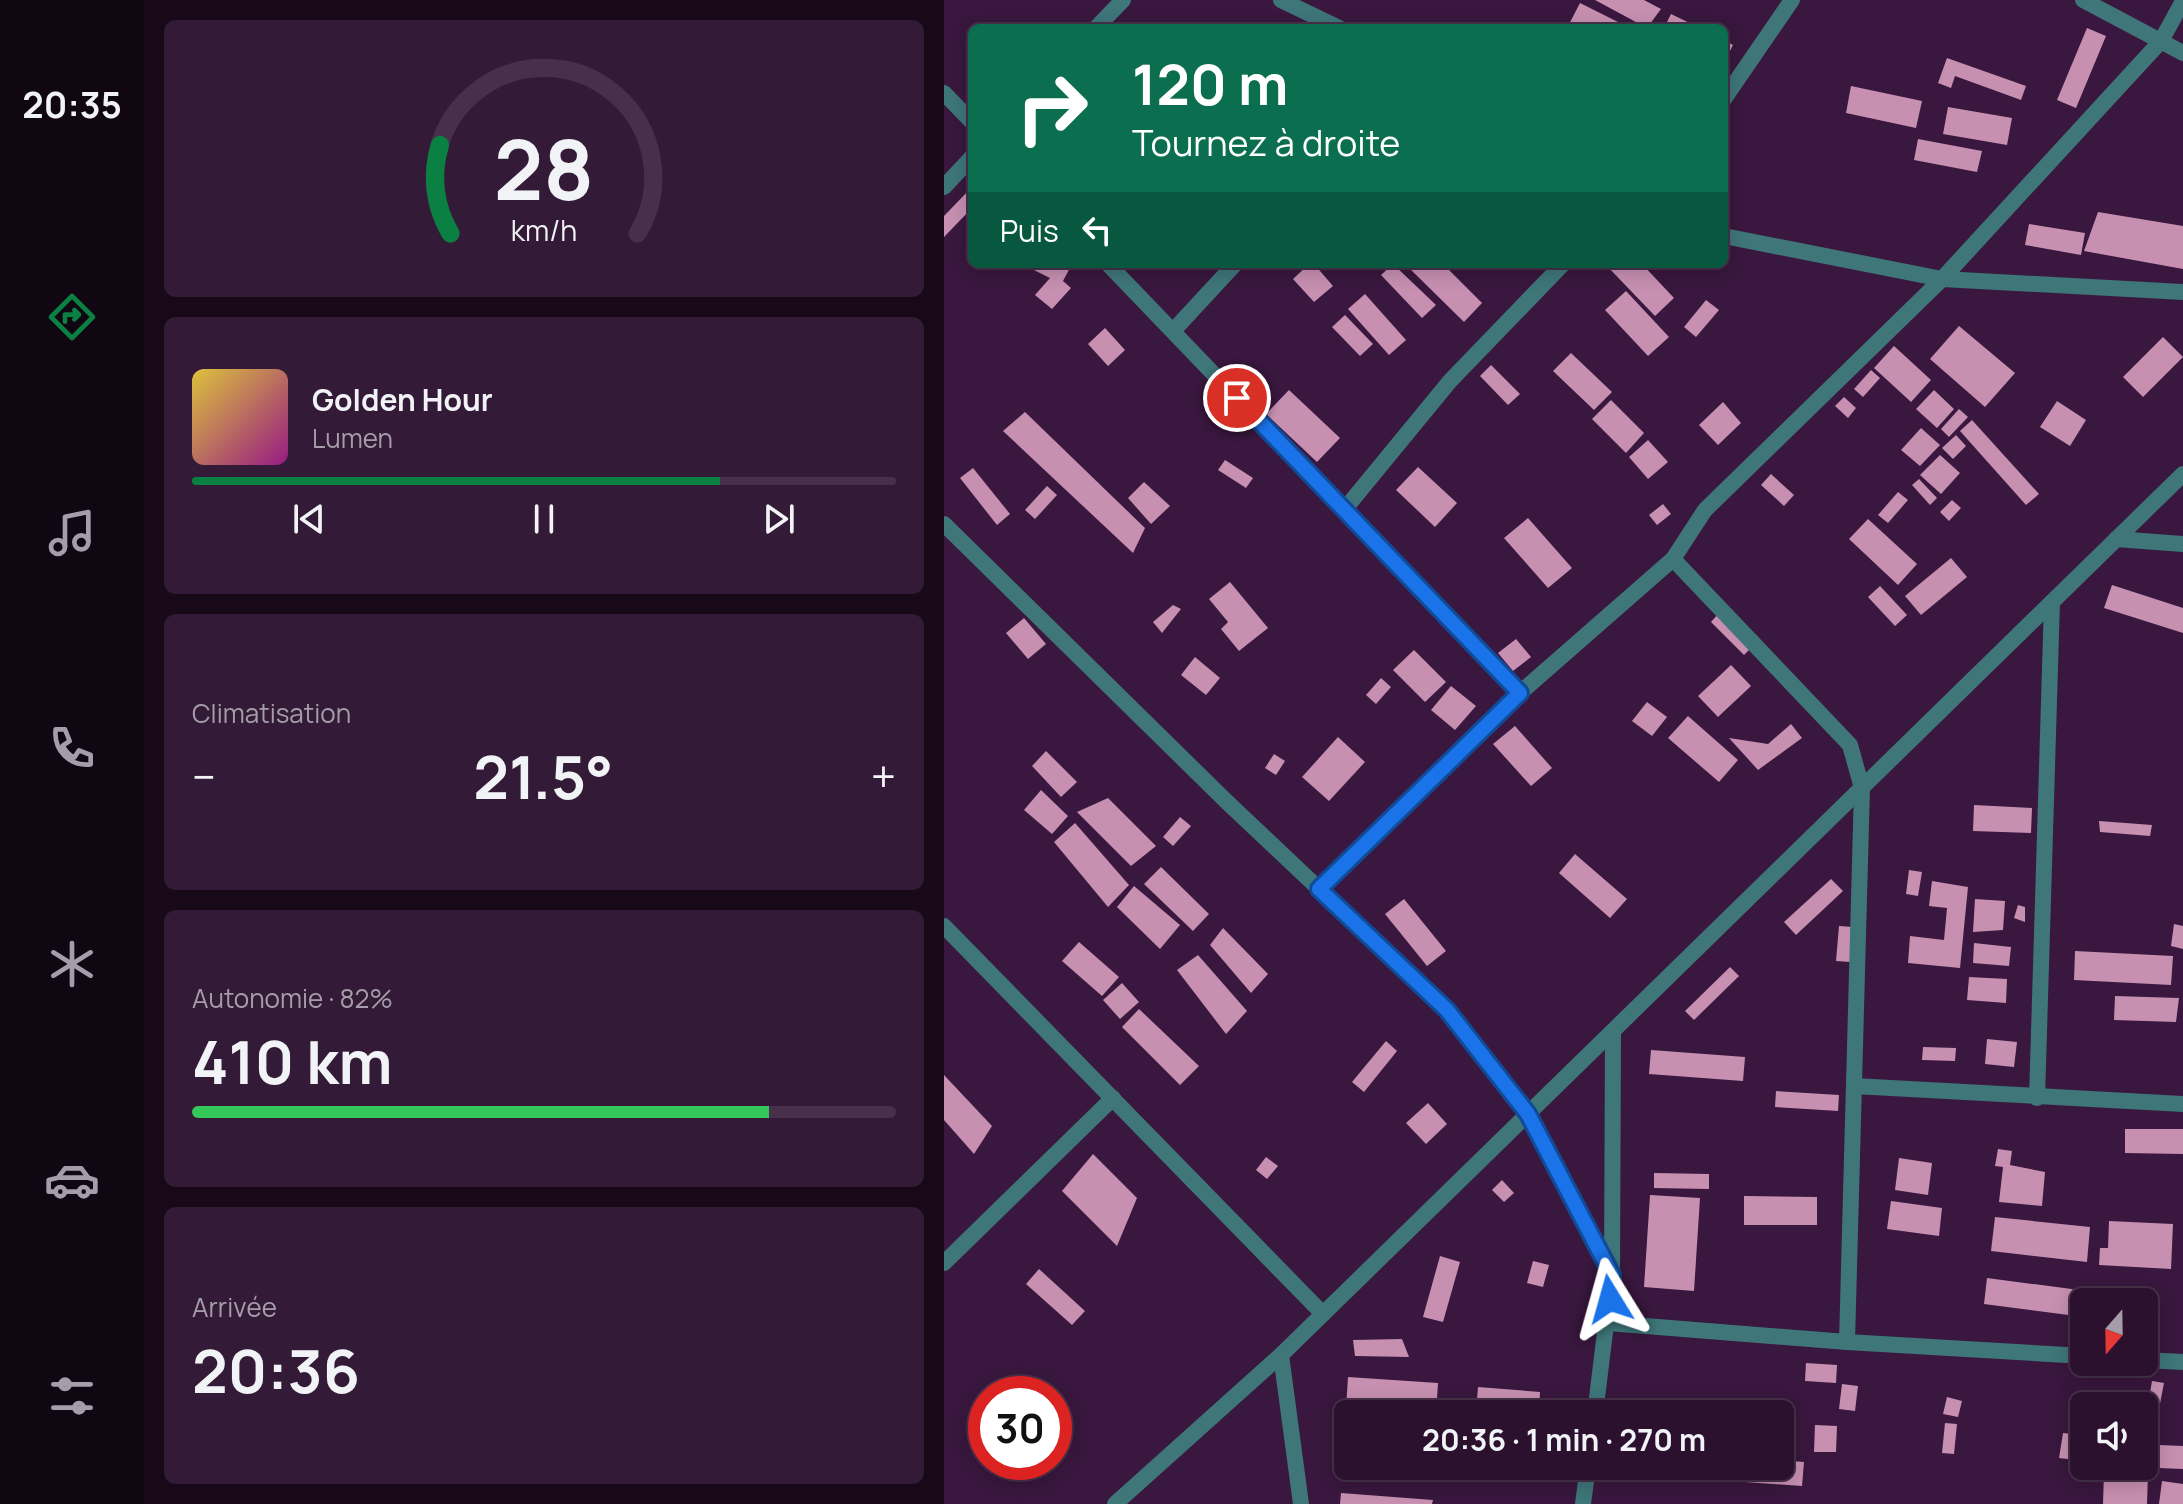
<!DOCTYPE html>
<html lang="fr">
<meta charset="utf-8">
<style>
body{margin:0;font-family:Manrope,sans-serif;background:#331a36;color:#f1f3f6;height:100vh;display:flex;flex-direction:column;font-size:30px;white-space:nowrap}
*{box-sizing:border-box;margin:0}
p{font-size:26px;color:#a69daa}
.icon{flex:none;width:44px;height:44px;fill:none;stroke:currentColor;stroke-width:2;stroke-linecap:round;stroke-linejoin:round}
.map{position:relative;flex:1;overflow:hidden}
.panel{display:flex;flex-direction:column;gap:20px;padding:20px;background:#180919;width:800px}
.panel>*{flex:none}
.banner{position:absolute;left:24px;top:24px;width:760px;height:244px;border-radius:12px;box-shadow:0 4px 20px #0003,0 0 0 2px #47314a;background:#0b6e4f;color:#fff;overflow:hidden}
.needle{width:52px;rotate:200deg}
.tools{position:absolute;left:1126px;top:1288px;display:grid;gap:16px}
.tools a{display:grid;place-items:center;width:88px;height:88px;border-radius:12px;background:#2b112e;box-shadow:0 4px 20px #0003,0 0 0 2px #47314a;font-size:40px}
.speed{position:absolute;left:24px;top:1376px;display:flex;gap:16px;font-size:40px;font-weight:700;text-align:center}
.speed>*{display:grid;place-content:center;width:104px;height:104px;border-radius:50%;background:#2b112e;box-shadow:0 4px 20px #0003,0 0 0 2px #47314a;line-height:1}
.speed .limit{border:12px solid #d22;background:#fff;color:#111}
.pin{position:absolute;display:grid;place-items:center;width:68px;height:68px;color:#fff;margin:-34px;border:4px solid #fff;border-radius:50%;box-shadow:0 2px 8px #0007}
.me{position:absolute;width:88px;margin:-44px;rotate:352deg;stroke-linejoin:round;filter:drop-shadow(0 0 6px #0008)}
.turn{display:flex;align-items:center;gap:28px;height:168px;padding:0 32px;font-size:36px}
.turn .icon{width:104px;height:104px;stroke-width:2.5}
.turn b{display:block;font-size:56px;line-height:68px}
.then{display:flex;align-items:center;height:76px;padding:0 32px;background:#0003;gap:16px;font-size:30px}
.big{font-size:60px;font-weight:700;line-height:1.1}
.panel .card{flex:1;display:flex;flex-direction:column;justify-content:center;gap:12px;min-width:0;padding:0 28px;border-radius:12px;background:#331a36}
.panel .dial{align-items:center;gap:0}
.dial svg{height:208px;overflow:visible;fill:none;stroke:#47314a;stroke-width:7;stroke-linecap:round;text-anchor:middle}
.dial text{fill:#f1f3f6;stroke:none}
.song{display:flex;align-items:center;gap:24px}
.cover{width:96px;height:96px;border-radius:12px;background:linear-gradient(135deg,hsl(50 70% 55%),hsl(310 70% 35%))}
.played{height:8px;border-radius:4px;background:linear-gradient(90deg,#0b8043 75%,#47314a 75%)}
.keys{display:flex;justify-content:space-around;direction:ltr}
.heat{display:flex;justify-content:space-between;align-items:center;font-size:44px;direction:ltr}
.charge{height:12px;border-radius:6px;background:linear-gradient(90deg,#34c759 82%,#47314a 0)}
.trip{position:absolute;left:390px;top:1400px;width:460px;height:80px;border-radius:12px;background:#2b112e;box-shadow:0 4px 20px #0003,0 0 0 2px #47314a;font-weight:700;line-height:80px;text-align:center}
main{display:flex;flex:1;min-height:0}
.dock{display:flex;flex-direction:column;width:144px;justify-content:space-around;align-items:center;background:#110712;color:#a69daa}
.dock .icon{width:56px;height:56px}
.dock .selected{color:#0b8043}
.dock b{font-size:36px;color:#f1f3f6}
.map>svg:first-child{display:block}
.building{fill:#c790b1}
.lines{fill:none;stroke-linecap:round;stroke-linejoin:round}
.minor{stroke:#3e767a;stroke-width:16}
.tertiary{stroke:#3e767a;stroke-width:16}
.route-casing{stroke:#114b97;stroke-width:20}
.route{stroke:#1a73e8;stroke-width:14}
</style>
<main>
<nav class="dock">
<b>20:35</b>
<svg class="icon selected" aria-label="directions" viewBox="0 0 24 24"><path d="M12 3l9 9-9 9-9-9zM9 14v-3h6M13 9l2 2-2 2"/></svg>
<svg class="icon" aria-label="music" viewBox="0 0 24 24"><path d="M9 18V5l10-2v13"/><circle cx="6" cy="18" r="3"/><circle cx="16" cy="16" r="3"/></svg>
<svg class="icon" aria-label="phone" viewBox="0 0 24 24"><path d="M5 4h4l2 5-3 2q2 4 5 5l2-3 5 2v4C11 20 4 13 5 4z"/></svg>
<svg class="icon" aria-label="climate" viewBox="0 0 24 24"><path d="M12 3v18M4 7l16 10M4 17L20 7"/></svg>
<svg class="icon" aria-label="car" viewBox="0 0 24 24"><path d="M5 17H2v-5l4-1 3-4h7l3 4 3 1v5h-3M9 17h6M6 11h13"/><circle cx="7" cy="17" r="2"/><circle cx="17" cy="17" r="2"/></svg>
<svg class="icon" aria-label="filters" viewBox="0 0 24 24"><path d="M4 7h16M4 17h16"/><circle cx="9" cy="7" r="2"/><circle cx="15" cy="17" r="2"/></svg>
</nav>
<section class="panel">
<div class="card dial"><svg viewBox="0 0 100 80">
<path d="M14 69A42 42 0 1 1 86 69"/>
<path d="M14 69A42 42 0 0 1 10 35" stroke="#0b8043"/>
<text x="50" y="56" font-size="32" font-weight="700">28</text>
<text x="50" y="72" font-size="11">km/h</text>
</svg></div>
<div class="card">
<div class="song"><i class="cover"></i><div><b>Golden Hour</b><p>Lumen</p></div></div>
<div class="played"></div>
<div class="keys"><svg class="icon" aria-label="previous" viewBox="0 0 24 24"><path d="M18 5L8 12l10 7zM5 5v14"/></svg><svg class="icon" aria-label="pause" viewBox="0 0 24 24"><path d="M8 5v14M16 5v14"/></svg><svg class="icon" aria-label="next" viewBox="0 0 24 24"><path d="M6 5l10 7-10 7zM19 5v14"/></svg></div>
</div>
<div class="card"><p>Climatisation</p>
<div class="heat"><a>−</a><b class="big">21.5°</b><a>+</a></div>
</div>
<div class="card"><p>Autonomie · 82%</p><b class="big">410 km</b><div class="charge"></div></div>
<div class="card"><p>Arrivée</p><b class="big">20:36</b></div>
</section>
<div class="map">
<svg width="1239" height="1504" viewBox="0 0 1239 1504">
<rect width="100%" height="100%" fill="#39173e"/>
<g class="building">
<path d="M651 0H700L717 9 703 28Z"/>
<path d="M636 3 686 28H623Z"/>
<path d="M727 14 756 28H720Z"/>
<path d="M1143 28 1162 36 1132 108 1113 100Z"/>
<path d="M780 40 789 45 780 63Z"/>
<path d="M1003 58 1082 86 1077 100 1011 76 1007 88 994 83Z"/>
<path d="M907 86 978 101 972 128 902 113Z"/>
<path d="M1004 107 1068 118 1063 145 999 134Z"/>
<path d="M974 139 1038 151 1033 172 970 160Z"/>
<path d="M28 187V208L0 237V216Z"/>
<path d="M1154 212 1239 226V269L1140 251Z"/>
<path d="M1085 224 1141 233 1137 255 1081 245Z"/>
<path d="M94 264H128L119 281 127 288 108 309 91 295 106 278 90 270Z"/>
<path d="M365 264H370L389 286 370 302 349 279Z"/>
<path d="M449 264 492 305 478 318 437 275Z"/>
<path d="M461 264H499L538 303 520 322Z"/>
<path d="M661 264H698L730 298 711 316Z"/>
<path d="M682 291 725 337 704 356 661 310Z"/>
<path d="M421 294 462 340 445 355 404 309Z"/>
<path d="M762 300 775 310 752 337 740 327Z"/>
<path d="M401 315 429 344 416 356 388 327Z"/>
<path d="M1015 326 1071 373 1041 407 986 359Z"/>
<path d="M161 328 181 350 164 366 144 344Z"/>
<path d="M1219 337 1239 357 1199 397 1179 377Z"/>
<path d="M950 346 987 380 967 402 930 368Z"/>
<path d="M627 353 668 392 650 410 609 371Z"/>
<path d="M547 365 576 394 564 405 536 376Z"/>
<path d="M927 370 936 378 919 397 910 389Z"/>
<path d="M345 390 396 438 373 462 322 414Z"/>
<path d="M990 390 1010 409 993 428 972 409Z"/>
<path d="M900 397 912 408 904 418 891 406Z"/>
<path d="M667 400 700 433 682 453 648 419Z"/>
<path d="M1113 401 1142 420 1126 446 1096 427Z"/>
<path d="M779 402 797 423 774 445 755 425Z"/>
<path d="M1015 409 1024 417 1005 437 997 429Z"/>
<path d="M81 412 201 528 189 553 59 431Z"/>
<path d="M1028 420 1095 494 1082 505 1016 431Z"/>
<path d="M977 428 996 445 976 466 957 450Z"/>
<path d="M1012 435 1022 446 1009 459 998 448Z"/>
<path d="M704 440 724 462 704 479 685 457Z"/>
<path d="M996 455 1016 473 997 494 976 475Z"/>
<path d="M281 460 309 478 302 488 274 470Z"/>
<path d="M474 467 513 503 491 527 452 490Z"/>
<path d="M29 468 66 514 53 525 16 478Z"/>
<path d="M827 474 850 495 840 506 817 485Z"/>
<path d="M975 479 993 498 986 505 968 485Z"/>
<path d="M200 482 226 506 207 524 184 498Z"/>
<path d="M103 486 113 495 91 519 81 510Z"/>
<path d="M954 492 964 500 944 523 934 515Z"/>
<path d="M1008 500 1017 508 1005 521 996 512Z"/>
<path d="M719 504 727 514 713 525 705 515Z"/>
<path d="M584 518 628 568 604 588 560 538Z"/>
<path d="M924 519 973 564 954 585 905 539Z"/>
<path d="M1007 558 1023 577 977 615 961 596Z"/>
<path d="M286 582 324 628 295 651 277 629 284 622 265 599Z"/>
<path d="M1168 585 1239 608V633L1160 608Z"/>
<path d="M936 586 963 615 951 626 924 597Z"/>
<path d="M229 605 237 609 218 633 209 622Z"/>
<path d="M775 613 808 647 800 655 767 622Z"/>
<path d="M80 618 102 644 84 659 62 633Z"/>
<path d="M572 639 587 657 569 671 554 653Z"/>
<path d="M470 650 502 682 481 702 449 670Z"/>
<path d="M251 657 276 678 262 695 237 675Z"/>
<path d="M787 665 807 686 774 717 754 696Z"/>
<path d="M437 678 447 687 432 704 422 695Z"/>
<path d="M507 686 532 706 511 730 487 710Z"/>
<path d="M703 702 723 717 708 736 688 721Z"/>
<path d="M744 716 794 760 775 782 724 738Z"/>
<path d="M847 724 858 738 814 770 785 738 824 744Z"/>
<path d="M571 726 608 768 587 786 549 744Z"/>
<path d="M394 737 421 762 385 801 358 777Z"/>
<path d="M102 751 133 782 117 797 88 766Z"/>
<path d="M330 754 341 761 332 775 321 768Z"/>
<path d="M97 790 124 816 108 834 80 810Z"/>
<path d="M164 798 212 846 187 866 133 812Z"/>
<path d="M1030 805 1088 808 1087 833 1029 831Z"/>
<path d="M236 817 247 826 229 846 219 837Z"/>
<path d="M1155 821 1208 825 1206 836 1156 832Z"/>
<path d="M131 823 185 885 164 907 110 842Z"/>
<path d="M631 854 683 899 666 918 615 873Z"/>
<path d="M217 867 265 914 249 931 200 884Z"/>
<path d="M965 870 978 872 974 896 962 894Z"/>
<path d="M887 879 899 891 852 935 840 922Z"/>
<path d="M988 881 1024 887 1016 968 964 963 966 936 1000 940 1003 908 985 906Z"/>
<path d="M190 886 236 925 216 949 173 907Z"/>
<path d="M460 899 502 951 483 966 441 914Z"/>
<path d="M1031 899 1061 901 1059 930 1029 932Z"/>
<path d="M1074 905 1081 907V922L1070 918Z"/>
<path d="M1230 924 1239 926V949L1227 946Z"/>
<path d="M895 926 909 927 906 962 892 961Z"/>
<path d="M279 928 324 974 307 993 266 945Z"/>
<path d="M135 942 175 977 158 996 118 961Z"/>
<path d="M1030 943 1067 947 1065 966 1029 963Z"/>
<path d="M1131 951 1229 956 1227 985 1130 980Z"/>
<path d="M254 955 303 1011 282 1034 233 970Z"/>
<path d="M786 967 795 976 750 1020 741 1011Z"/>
<path d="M1025 977 1063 979 1062 1003 1023 1000Z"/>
<path d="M178 983 195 1002 176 1019 159 1000Z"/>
<path d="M1171 996 1235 998 1232 1022 1170 1020Z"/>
<path d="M195 1009 255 1066 236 1085 178 1027Z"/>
<path d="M1043 1039 1073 1042 1070 1067 1041 1064Z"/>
<path d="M442 1041 453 1051 420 1092 408 1082Z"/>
<path d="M979 1047 1012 1048 1011 1061 978 1060Z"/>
<path d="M707 1050 801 1057 799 1081 705 1074Z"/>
<path d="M0 1075 48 1126 30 1154 0 1120Z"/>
<path d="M832 1091 895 1095 894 1111 831 1107Z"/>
<path d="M484 1103 503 1124 482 1144 462 1123Z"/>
<path d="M1181 1129H1239V1154L1181 1153Z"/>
<path d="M1054 1149 1068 1151 1066 1165 1101 1172 1098 1206 1055 1202 1059 1167 1051 1166Z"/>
<path d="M149 1154 193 1198 173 1246 118 1191Z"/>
<path d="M322 1157 334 1166 323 1179 312 1170Z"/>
<path d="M955 1158 988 1163 984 1195 951 1190Z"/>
<path d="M710 1173 765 1174V1189L710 1188Z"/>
<path d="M558 1180 570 1193 560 1202 548 1190Z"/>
<path d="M706 1195 756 1198 750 1291 700 1287Z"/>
<path d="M800 1196 873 1197V1225H800Z"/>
<path d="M947 1201 998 1208 995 1236 943 1229Z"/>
<path d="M1051 1217 1146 1227 1143 1262 1047 1251Z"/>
<path d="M1165 1221 1229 1224 1227 1269 1155 1265 1156 1248H1164Z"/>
<path d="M496 1256 516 1262 499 1322 479 1317Z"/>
<path d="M589 1261 605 1265 599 1287 583 1283Z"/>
<path d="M95 1269 141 1311 128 1325 82 1284Z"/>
<path d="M1043 1278 1135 1290 1132 1316 1040 1304Z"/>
<path d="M458 1339 465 1357 411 1356 409 1340Z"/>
<path d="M862 1363 893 1365 892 1383 861 1381Z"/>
<path d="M404 1377 494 1383 492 1414 402 1408Z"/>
<path d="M1208 1381 1220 1383 1211 1429 1200 1427Z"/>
<path d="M898 1384 914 1386 911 1411 895 1409Z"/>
<path d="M534 1387 596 1392 595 1414 532 1412Z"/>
<path d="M1003 1397 1018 1401 1014 1417 999 1414Z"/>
<path d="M396 1420 404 1421V1449H394Z"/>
<path d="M1001 1423 1013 1424 1010 1454 998 1453Z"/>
<path d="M871 1425 893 1426 892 1452H870Z"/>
<path d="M1119 1433 1140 1435V1461L1115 1458Z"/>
<path d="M1215 1445 1239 1446V1469L1214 1468Z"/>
<path d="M836 1460 860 1462 858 1486 787 1481 789 1466H836Z"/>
<path d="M1160 1472 1204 1474 1203 1504H1159Z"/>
<path d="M1218 1481 1239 1484V1504H1215Z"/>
<path d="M397 1493 489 1500 488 1504H396Z"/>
</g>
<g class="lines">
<g class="minor">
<path d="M337 0 395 28"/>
<path d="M1139 0 1239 53"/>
<path d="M152 28 179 0"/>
<path d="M0 93 28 122"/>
<path d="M780 99 848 0"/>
<path d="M0 187 28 157"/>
<path d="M780 236 998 279 1239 292"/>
<path d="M164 264 576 693"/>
<path d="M229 331 291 264"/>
<path d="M400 510 506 381 619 264"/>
<path d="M0 524 282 801 503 1010 584 1114 668 1275"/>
<path d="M1172 539 1239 544"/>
<path d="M729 559 906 745 918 788 903 1342"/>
<path d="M375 889 576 693 729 559 761 510 998 279 1217 41 1239 1"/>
<path d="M0 926 379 1314"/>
<path d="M910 1086 1239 1104"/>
<path d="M1093 1098 1108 602"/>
<path d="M0 1263 169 1098"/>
<path d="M664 1323 903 1342 1140 1356"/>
<path d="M337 1355 357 1504"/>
<path d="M1200 1360 1239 1362"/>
<path d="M651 1414 668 1275 669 1032"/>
<path d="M639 1504 644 1466"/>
</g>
<path class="tertiary" d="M171 1504 337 1355 1239 474"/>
</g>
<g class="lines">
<g class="route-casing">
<path id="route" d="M293 398 576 693 375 889 503 1010 584 1114 668 1275 666 1299"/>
</g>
<use href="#route" class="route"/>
</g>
</svg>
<div class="tools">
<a><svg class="needle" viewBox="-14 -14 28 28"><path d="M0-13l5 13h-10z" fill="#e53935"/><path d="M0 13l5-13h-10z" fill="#a69daa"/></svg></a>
<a><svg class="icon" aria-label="sound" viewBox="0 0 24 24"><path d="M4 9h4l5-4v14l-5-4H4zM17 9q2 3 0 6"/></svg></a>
</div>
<div class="speed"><div class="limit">30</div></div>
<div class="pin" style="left:293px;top:398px;background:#d93025"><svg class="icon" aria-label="arrive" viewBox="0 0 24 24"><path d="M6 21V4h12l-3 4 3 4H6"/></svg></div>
<svg class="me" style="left:666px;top:1299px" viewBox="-20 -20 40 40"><path d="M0-17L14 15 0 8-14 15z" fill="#1a73e8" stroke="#fff" stroke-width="4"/></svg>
<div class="trip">20:36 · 1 min · 270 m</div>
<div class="banner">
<div class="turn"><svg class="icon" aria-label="right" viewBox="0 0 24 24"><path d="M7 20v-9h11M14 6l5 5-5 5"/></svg><div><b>120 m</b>Tournez à droite</div></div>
<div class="then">Puis<svg class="icon" aria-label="left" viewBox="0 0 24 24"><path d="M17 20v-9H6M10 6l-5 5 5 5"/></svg></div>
</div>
</div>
</main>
